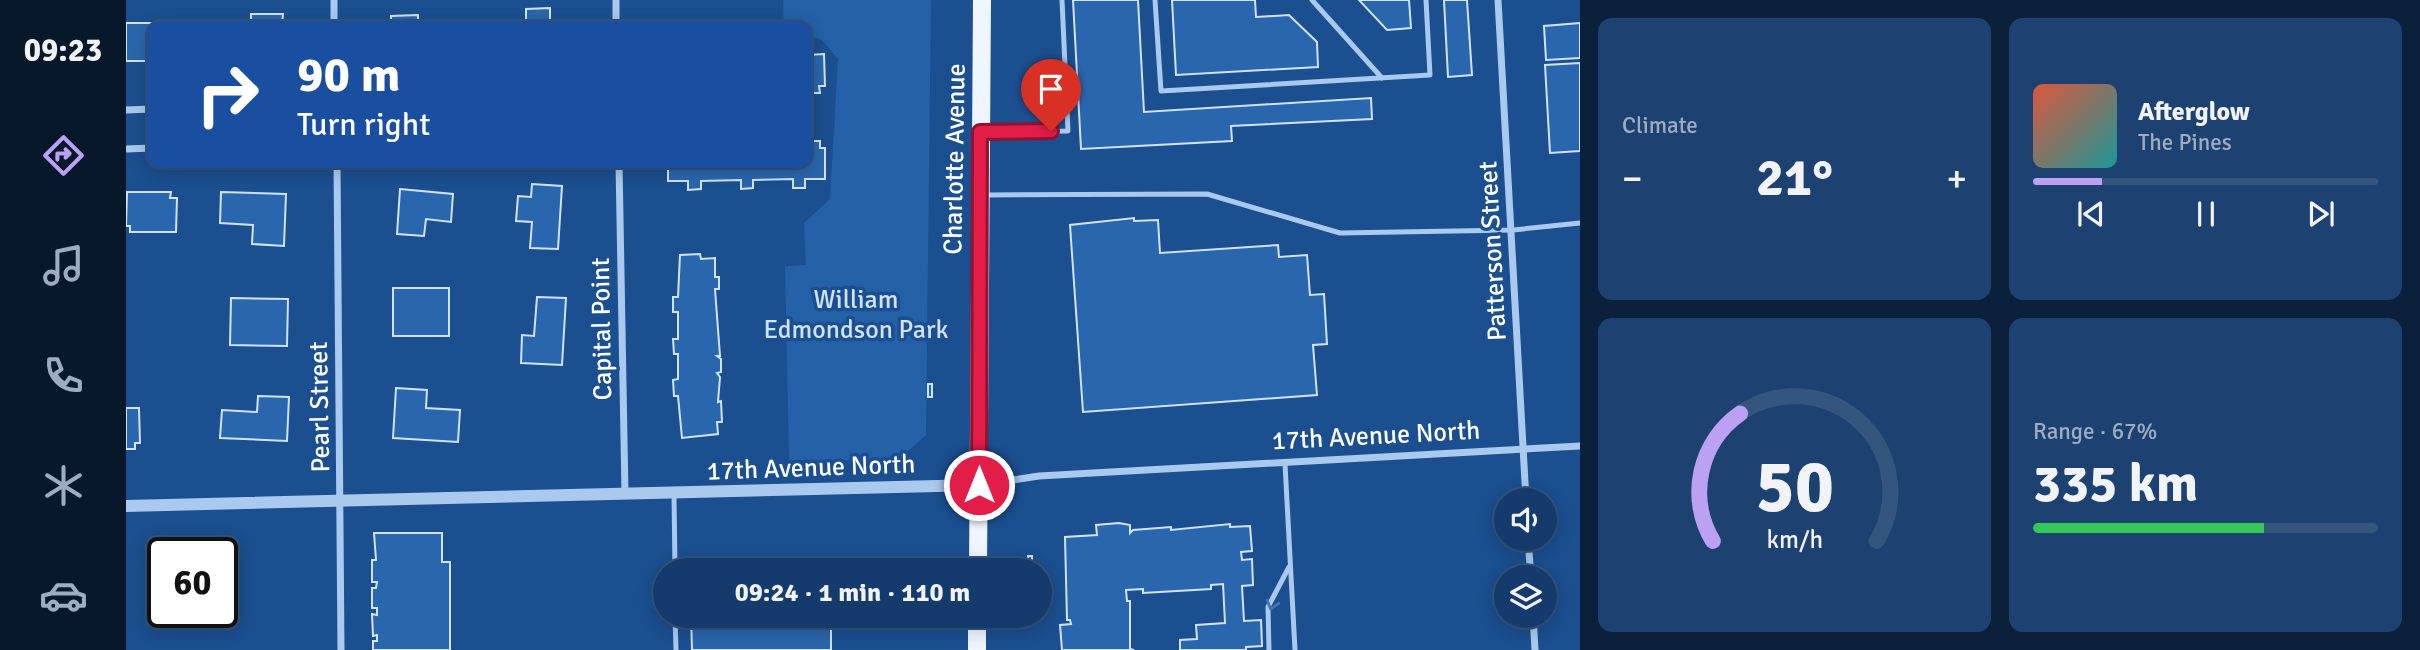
<!DOCTYPE html>
<meta charset="utf-8">
<style>
body{margin:0;font-family:Signika,sans-serif;background:#1d4271;color:#f1f3f6;height:100vh;display:flex;flex-direction:column;font-size:26px;white-space:nowrap}
*{box-sizing:border-box;margin:0}
p{font-size:23px;color:#9dadc1}
.icon{flex:none;width:38px;height:38px;fill:none;stroke:currentColor;stroke-width:2;stroke-linecap:round;stroke-linejoin:round}
.map{position:relative;flex:1;overflow:hidden}
.details{display:flex;flex-direction:column;gap:18px;padding:18px;background:#0b203b;width:840px}
.details>*{flex:none}
.guide{position:absolute;left:21px;top:21px;width:665px;height:147px;border-radius:14px;box-shadow:0 4px 18px #0003,0 0 0 2px #33557e;background:#1a4fa0;color:#fff;overflow:hidden}
.fabs{position:absolute;left:1368px;top:488px;display:grid;gap:14px}
.fabs a{display:grid;place-items:center;width:63px;height:63px;border-radius:50%;background:#143b6b;box-shadow:0 4px 18px #0003,0 0 0 2px #33557e;font-size:35px}
.speed{position:absolute;left:21px;top:537px;display:flex;gap:14px;font-size:35px;font-weight:700;text-align:center}
.speed>*{display:grid;place-content:center;width:91px;height:91px;border-radius:50%;background:#143b6b;box-shadow:0 4px 18px #0003,0 0 0 2px #33557e;line-height:1}
.speed .limit{border:4px solid #111;border-radius:10px;background:#fff;color:#111}
.pin{position:absolute;display:grid;place-items:center;width:60px;height:60px;color:#fff;margin:-72px -30px;border-radius:50% 50% 50% 0;rotate:-45deg;box-shadow:0 0 7px #0007}
.pin .icon{rotate:45deg}
.me{position:absolute;width:77px;margin:-38px;rotate:0deg;stroke-linejoin:round;filter:drop-shadow(0 0 5px #0008)}
.turn{display:flex;align-items:center;gap:24px;height:147px;padding:0 35px;font-size:32px}
.turn .icon{width:91px;height:91px;stroke-width:2.5}
.turn b{display:block;font-size:49px;line-height:60px}
.big{font-size:52px;font-weight:800;line-height:1.1}
.details .widget{flex:1;display:flex;flex-direction:column;justify-content:center;gap:10px;min-width:0;padding:0 24px;border-radius:14px;background:#1d4271}
.details .dial{align-items:center;gap:0}
.dial svg{height:182px;overflow:visible;fill:none;stroke:#33557e;stroke-width:7;stroke-linecap:round;text-anchor:middle}
.dial text{fill:#f1f3f6;stroke:none}
.song{display:flex;align-items:center;gap:21px}
.cover{width:84px;height:84px;border-radius:10px;background:linear-gradient(135deg,hsl(10 70% 55%),hsl(180 70% 35%))}
.played{height:7px;border-radius:4px;background:linear-gradient(90deg,#bca0f2 20%,#33557e 20%)}
.keys{display:flex;justify-content:space-around;direction:ltr}
.heat{display:flex;justify-content:space-between;align-items:center;font-size:38px;direction:ltr}
.charge{height:10px;border-radius:5px;background:linear-gradient(90deg,#34c759 67%,#33557e 0)}
.details .tiles{flex:1;display:grid;gap:18px;grid-template-columns:repeat(2,1fr)}
.trip{position:absolute;left:527px;top:558px;width:399px;height:70px;border-radius:35px;background:#143b6b;box-shadow:0 4px 18px #0003,0 0 0 2px #33557e;font-weight:800;line-height:70px;text-align:center}
main{display:flex;flex:1;min-height:0}
.tab-bar{display:flex;flex-direction:column;width:126px;justify-content:space-around;align-items:center;background:#08182b;color:#9dadc1}
.tab-bar .icon{width:49px;height:49px}
.tab-bar .active{color:#bca0f2}
.tab-bar b{font-size:32px;color:#f1f3f6}
.map>svg:first-child{display:block}
.green{fill:#2461a8}
.building{fill:#2a66ad;stroke:#cfe3fa;stroke-width:2}
.lines{fill:none;stroke-linecap:round;stroke-linejoin:round}
.service{stroke:#a9c9ee;stroke-width:5}
.minor{stroke:#a9c9ee;stroke-width:7}
.tertiary{stroke:#a9c9ee;stroke-width:12}
.primary{stroke:#f0f6ff;stroke-width:18}
.oneway{stroke:#4674ac}
.route-casing{stroke:#92132f;stroke-width:18}
.route{stroke:#e11d48;stroke-width:12}
.labels{text-anchor:middle;stroke-width:7;stroke-linejoin:round;paint-order:stroke}
.street-label{font-size:26px;fill:#fff;stroke:#1b4f8f}
.park-label{font-size:26px;fill:#cfe3fa;stroke:#1b4f8f}
</style>
<main>
<nav class="tab-bar">
<b>09:23</b>
<svg class="icon active" aria-label="directions" viewBox="0 0 24 24"><path d="M12 3l9 9-9 9-9-9zM9 14v-3h6M13 9l2 2-2 2"/></svg>
<svg class="icon" aria-label="music" viewBox="0 0 24 24"><path d="M9 18V5l10-2v13"/><circle cx="6" cy="18" r="3"/><circle cx="16" cy="16" r="3"/></svg>
<svg class="icon" aria-label="phone" viewBox="0 0 24 24"><path d="M5 4h4l2 5-3 2q2 4 5 5l2-3 5 2v4C11 20 4 13 5 4z"/></svg>
<svg class="icon" aria-label="climate" viewBox="0 0 24 24"><path d="M12 3v18M4 7l16 10M4 17L20 7"/></svg>
<svg class="icon" aria-label="car" viewBox="0 0 24 24"><path d="M5 17H2v-5l4-1 3-4h7l3 4 3 1v5h-3M9 17h6M6 11h13"/><circle cx="7" cy="17" r="2"/><circle cx="17" cy="17" r="2"/></svg>
</nav>
<div class="map">
<svg width="1454" height="650" viewBox="0 0 1454 650">
<rect width="100%" height="100%" fill="#1b4f8f"/>
<path class="green" d="M657 0H805L800 435 772 460H663L659 266 680 265 678 223 704 199 712 59 696 40 681 35V26H658Z"/>
<g class="building">
<path d="M947 0H1012L1018 112 1245 98 1246 119 1105 126 1106 141 955 149Z"/>
<path d="M1046 0H1129L1130 17 1163 15 1191 42 1192 67 1050 75Z"/>
<path d="M1233 0H1283L1285 28 1261 30Z"/>
<path d="M1318 0H1341L1346 75 1322 77Z"/>
<path d="M424 8V22H435L436 26H374L400 25V9Z"/>
<path d="M125 14H157L156 26H125Z"/>
<path d="M292 15V26H265V16Z"/>
<path d="M0 23H49V26H26V61H0Z"/>
<path d="M1454 23V58L1420 60 1418 26Z"/>
<path d="M698 54 699 86H693L694 93H681V55Z"/>
<path d="M1454 63V151L1424 153 1419 65Z"/>
<path d="M681 141H694V148H699V179H679V188H667V179L627 180V188L615 189V180L575 181V189L562 190V181H542V163H681Z"/>
<path d="M406 184 436 186 432 249 404 248 406 222 390 221 392 196 405 197Z"/>
<path d="M274 189 327 194 325 222 300 219 298 236 271 234Z"/>
<path d="M1 192H45L44 198H51L50 232H4V226H0Z"/>
<path d="M95 192 160 194 158 246 126 244 127 225 94 223Z"/>
<path d="M1008 218V221L1032 220 1034 253 1152 245 1153 257 1181 255 1184 295 1198 294 1201 344 1187 345 1191 395 957 412 944 225Z"/>
<path d="M574 254 575 259 589 258V277H593V289H589L594 356H591L595 359V372L591 373 594 377 592 402 595 401 596 422H591L592 434 556 438 552 396H548L547 380 552 379V354H548L547 339H552V312H547V297H552L554 255Z"/>
<rect x="267" y="288" width="56" height="48"/>
<path d="M411 297 440 298 436 365 395 363 396 335 408 336Z"/>
<path d="M105 298 162 299 161 346 104 345Z"/>
<rect x="802" y="384" width="4" height="13"/>
<path d="M270 388 301 390 300 408 334 410 332 442 267 438Z"/>
<path d="M132 396 163 397 161 441 94 438 96 410 131 412Z"/>
<path d="M0 408H13L14 443H9V449H0Z"/>
<path d="M993 523 1004 525V533L1007 530 1045 527V530L1104 524V527L1124 526 1126 551 1115 552 1116 560 1126 559 1127 585 1116 586 1118 621 1135 620 1136 646 1120 647V650H1054V640L1071 639 1070 625 1099 623 1097 584 1085 585V589L1017 593V589L1000 590 1001 601H1004V649L1008 650H936L934 625 945 624 944 620H941L939 537 971 535 970 525Z"/>
<path d="M248 533H316V562H324V650H247V641H251V635L247 636 246 614 251 615V608H246V588H250L251 582H246V560H250Z"/>
<rect x="902" y="556" width="4" height="14"/>
<path d="M565 616H705V650H566Z"/>
</g>
<g class="lines">
<g class="service">
<path d="M1029 0 1035 91 1304 75 1300 0"/>
<path d="M1186 0 1256 78"/>
<path d="M859 132 942 131 936 0"/>
<path d="M858 195 1081 194 1214 233 1387 230 1454 223"/>
<path d="M1159 464 1169 650"/>
<path d="M548 494 549 570"/>
<path d="M549 616 550 650"/>
<path d="M1143 650 1142 607 1163 567"/>
</g>
<g class="minor">
<path d="M208 0V26"/>
<path d="M490 0V26"/>
<path d="M1372 0 1400 500"/>
<path d="M0 110 26 109"/>
<path d="M0 149 26 148"/>
<path d="M211 163 215 650"/>
<path d="M493 163 499 494"/>
<path d="M854 485 913 476 1454 446"/>
<path d="M1402 539 1405 578"/>
<path d="M1407 616 1409 650"/>
</g>
<path class="tertiary" d="M0 506 853 485"/>
<g class="primary">
<path d="M852 570 856 0"/>
<path d="M851 650V616"/>
</g>
</g>
<defs><path id="oneway-chevron" d="M-2-3.5L2.5 0L-2 3.5" fill="none" stroke-width="1.6" stroke-linecap="round" stroke-linejoin="round" transform="scale(1.75)"/></defs>
<use class="oneway" href="#oneway-chevron" transform="translate(1146 605) rotate(106)"/>
<g class="lines">
<g class="route-casing">
<path id="route" d="M853 485 854 132 925 131"/>
</g>
<use href="#route" class="route"/>
</g>
<g class="labels">
<g class="street-label">
<text transform="translate(828 159) rotate(-89)" y="9">Charlotte Avenue</text>
<text transform="translate(1366 251) rotate(-93)" y="9">Patterson Street</text>
<text transform="translate(475 329) rotate(-91)" y="9">Capital Point</text>
<text transform="translate(193 407) rotate(-91)" y="9">Pearl Street</text>
<text transform="translate(1250 435) rotate(-3)" y="9">17th Avenue North</text>
<text transform="translate(685 467) rotate(-2)" y="9">17th Avenue North</text>
</g>
<g class="park-label">
<text x="730" y="308">William<tspan x="730" dy="30">Edmondson Park</tspan></text>
</g>
</g>
</svg>
<div class="fabs">
<a><svg class="icon" aria-label="sound" viewBox="0 0 24 24"><path d="M4 9h4l5-4v14l-5-4H4zM17 9q2 3 0 6"/></svg></a>
<a><svg class="icon" aria-label="layers" viewBox="0 0 24 24"><path d="M12 4l9 5-9 5-9-5zM3 14l9 5 9-5"/></svg></a>
</div>
<div class="speed"><div class="limit">60</div></div>
<div class="pin" style="left:925px;top:131px;background:#d93025"><svg class="icon" aria-label="arrive" viewBox="0 0 24 24"><path d="M6 21V4h12l-3 4 3 4H6"/></svg></div>
<svg class="me" style="left:853px;top:485px" viewBox="-20 -20 40 40"><circle r="17" fill="#e11d48" stroke="#fff" stroke-width="3"/><path d="M0-11L8 9 0 5-8 9z" fill="#fff"/></svg>
<div class="trip">09:24 · 1 min · 110 m</div>
<div class="guide">
<div class="turn"><svg class="icon" aria-label="right" viewBox="0 0 24 24"><path d="M7 20v-9h11M14 6l5 5-5 5"/></svg><div><b>90 m</b>Turn right</div></div>
</div>
</div>
<section class="details">
<div class="tiles">
<div class="widget"><p>Climate</p>
<div class="heat"><a>−</a><b class="big">21°</b><a>+</a></div>
</div>
<div class="widget">
<div class="song"><i class="cover"></i><div><b>Afterglow</b><p>The Pines</p></div></div>
<div class="played"></div>
<div class="keys"><svg class="icon" aria-label="previous" viewBox="0 0 24 24"><path d="M18 5L8 12l10 7zM5 5v14"/></svg><svg class="icon" aria-label="pause" viewBox="0 0 24 24"><path d="M8 5v14M16 5v14"/></svg><svg class="icon" aria-label="next" viewBox="0 0 24 24"><path d="M6 5l10 7-10 7zM19 5v14"/></svg></div>
</div>
<div class="widget dial"><svg viewBox="0 0 100 80">
<path d="M14 69A42 42 0 1 1 86 69"/>
<path d="M14 69A42 42 0 0 1 26 13" stroke="#bca0f2"/>
<text x="50" y="56" font-size="32" font-weight="700">50</text>
<text x="50" y="72" font-size="11">km/h</text>
</svg></div>
<div class="widget"><p>Range · 67%</p><b class="big">335 km</b><div class="charge"></div></div>
</div>
</section>
</main>
